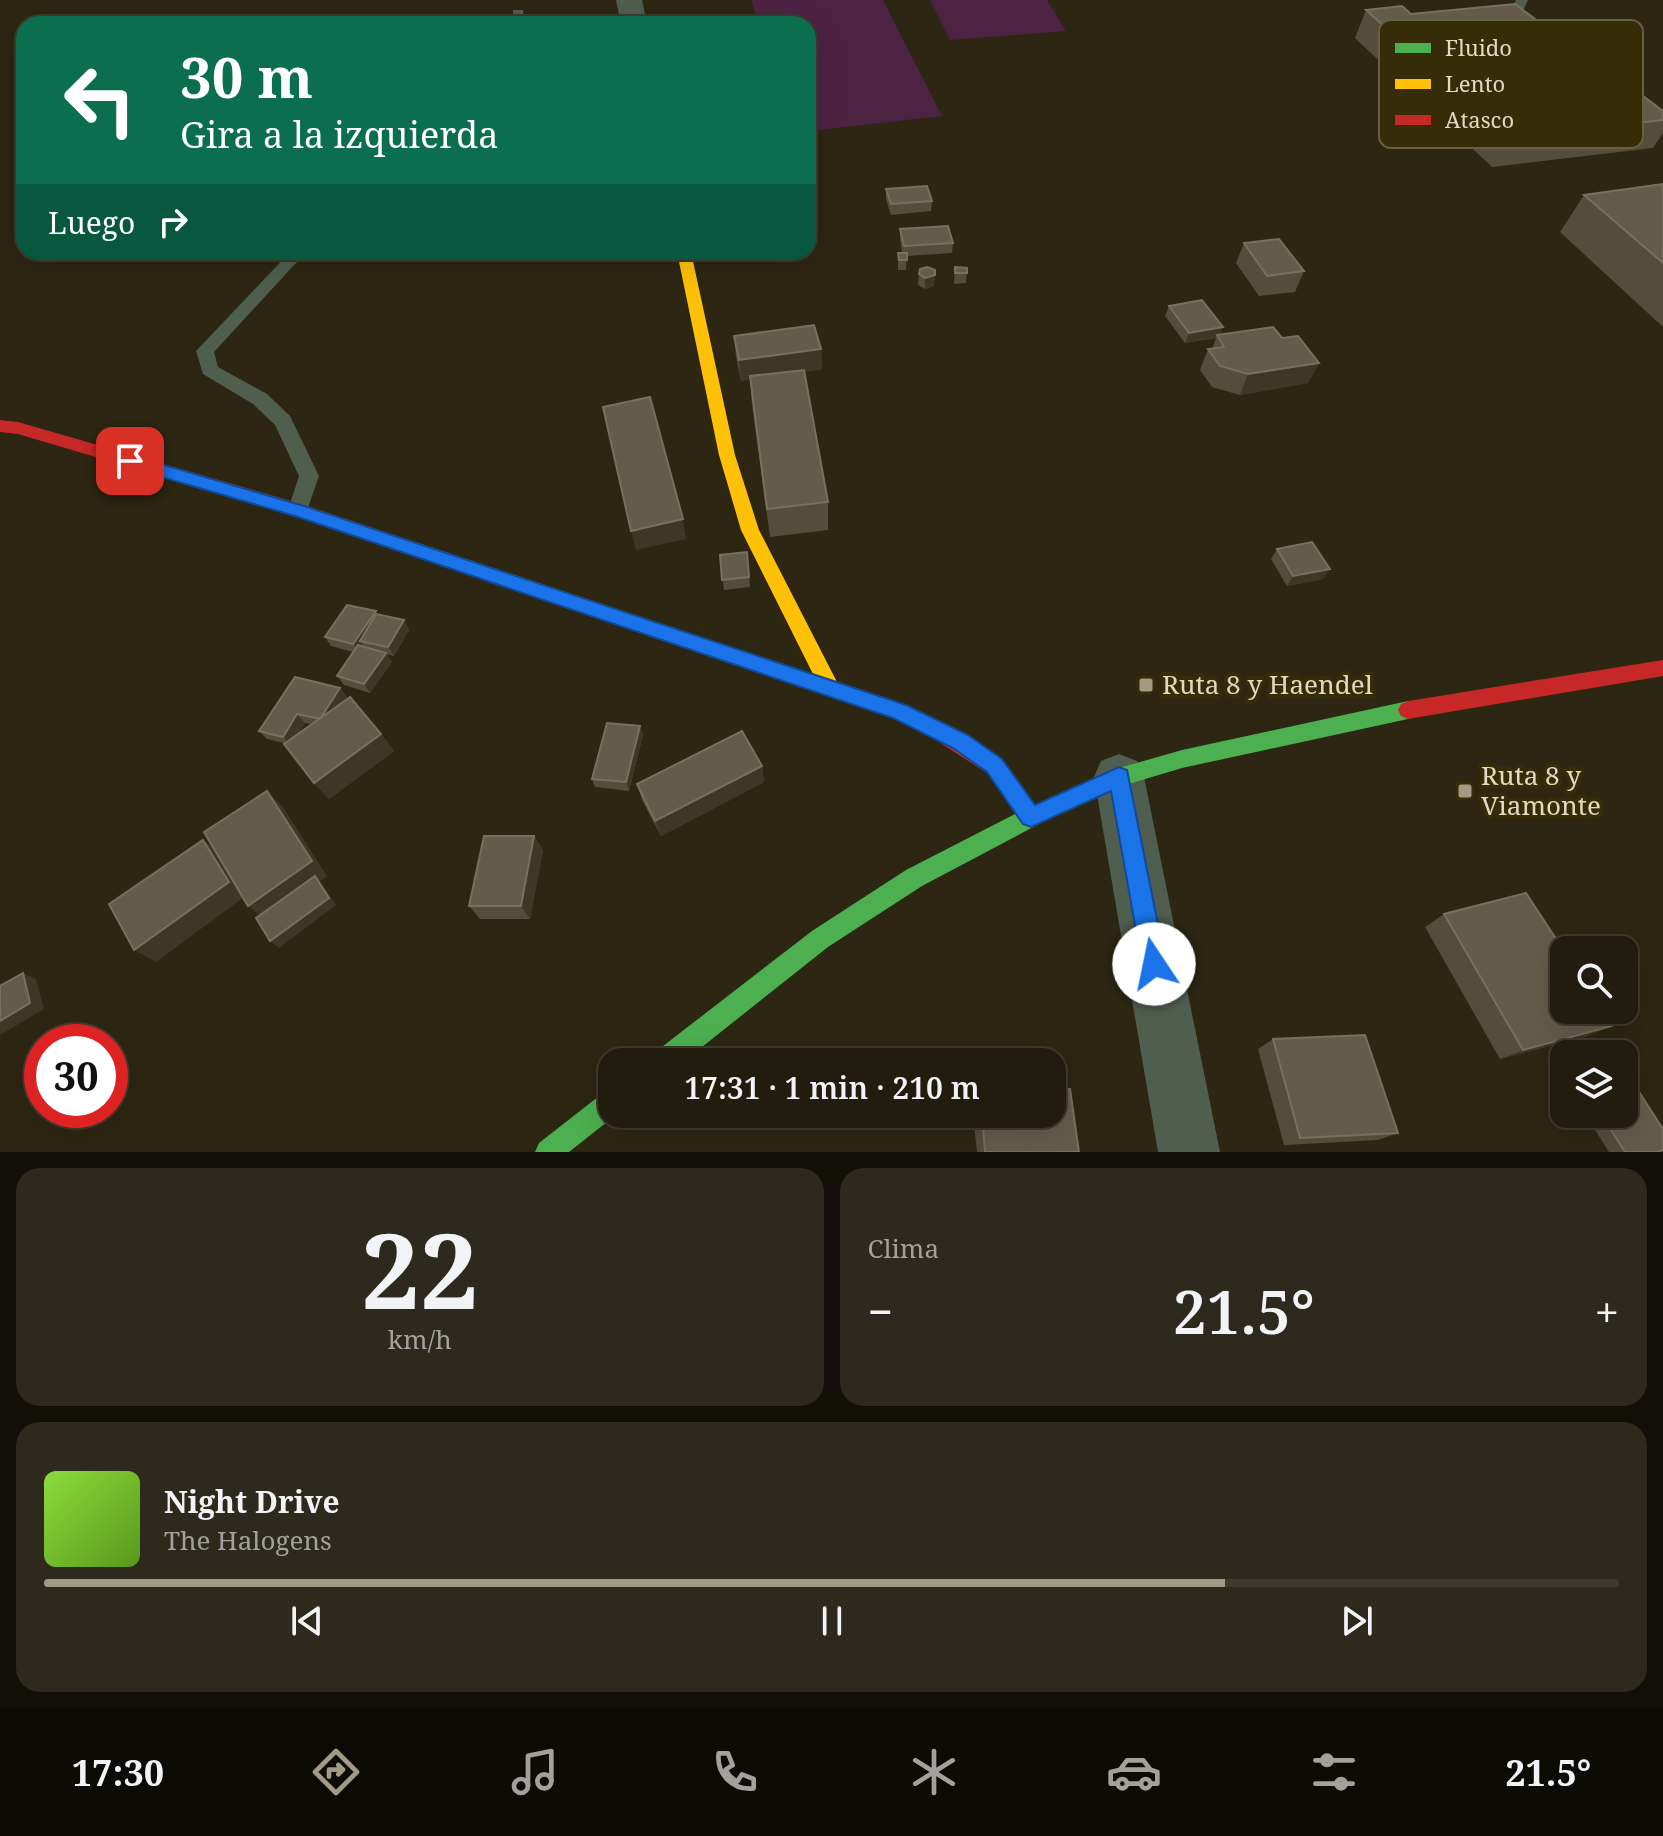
<!DOCTYPE html>
<html lang="es">
<meta charset="utf-8">
<style>
body{margin:0;font-family:"Noto Serif",serif;background:#2d291c;color:#f1f3f6;height:100vh;display:flex;flex-direction:column;font-size:30px;white-space:nowrap}
*{box-sizing:border-box;margin:0}
p{font-size:26px;color:#a2a19e}
.icon{flex:none;width:44px;height:44px;fill:none;stroke:currentColor;stroke-width:2;stroke-linecap:round;stroke-linejoin:round}
.map{position:relative;height:1152px;overflow:hidden}
.side{display:flex;flex-direction:column;gap:16px;padding:16px;background:#120f08;flex:1}
.side>*{flex:none}
.hud{position:absolute;left:16px;top:16px;width:800px;height:244px;border-radius:24px;box-shadow:0 8px 32px #0002,0 0 0 2px #3e3a2e;background:#0b6e4f;color:#fff;overflow:hidden}
.fabs{position:absolute;left:1550px;top:936px;display:grid;gap:16px}
.fabs a{display:grid;place-items:center;width:88px;height:88px;border-radius:16px;background:#211c0e;box-shadow:0 8px 32px #0002,0 0 0 2px #3e3a2e;font-size:40px}
.speed{position:absolute;left:24px;top:1024px;display:flex;gap:16px;font-size:40px;font-weight:700;text-align:center}
.speed>*{display:grid;place-content:center;width:104px;height:104px;border-radius:50%;background:#211c0e;box-shadow:0 8px 32px #0002,0 0 0 2px #3e3a2e;line-height:1}
.speed .limit{border:12px solid #d22;background:#fff;color:#111}
.pin{position:absolute;display:grid;place-items:center;width:68px;height:68px;color:#fff;margin:-34px;border-radius:16px;box-shadow:0 4px 12px #0006}
.me{position:absolute;width:88px;margin:-44px;rotate:349deg;stroke-linejoin:round;filter:drop-shadow(0 0 6px #0008)}
.turn{display:flex;align-items:center;gap:28px;height:168px;padding:0 32px;font-size:36px}
.turn .icon{width:104px;height:104px;stroke-width:2.5}
.turn b{display:block;font-size:56px;line-height:68px}
.then{display:flex;align-items:center;height:76px;padding:0 32px;background:#0003;gap:16px;font-size:30px}
.big{font-size:60px;font-weight:600;line-height:1.1}
.side .tile{flex:1;display:flex;flex-direction:column;justify-content:center;gap:12px;min-width:0;padding:0 28px;border-radius:24px;background:#2d291c}
.side .dial{align-items:center;gap:0}
.dial b{font-size:104px;line-height:1}
.song{display:flex;align-items:center;gap:24px}
.cover{width:96px;height:96px;border-radius:12px;background:linear-gradient(135deg,hsl(90 70% 55%),hsl(90 70% 35%))}
.played{height:8px;border-radius:4px;background:linear-gradient(90deg,#a29b84 75%,#3e3a2e 75%)}
.keys{display:flex;justify-content:space-around;direction:ltr}
.heat{display:flex;justify-content:space-between;align-items:center;font-size:44px;direction:ltr}
.side .tiles{flex:1;display:grid;gap:16px;grid-template-columns:1fr 1fr}
.tile:last-child{grid-column:span 2}
.trip{position:absolute;left:598px;top:1048px;width:468px;height:80px;border-radius:24px;background:#211c0e;box-shadow:0 8px 32px #0002,0 0 0 2px #3e3a2e;font-weight:600;line-height:80px;text-align:center}
.tab-bar{display:flex;height:128px;justify-content:space-around;align-items:center;background:#0d0b06;color:#a2a19e}
.tab-bar .icon{width:56px;height:56px}
.tab-bar .selected{color:#a29b84}
.tab-bar b{font-size:36px;color:#f1f3f6}
.map>svg:first-child{display:block}
.green{fill:#4d2344}
.lines{fill:none;stroke-linecap:round;stroke-linejoin:round}
.lane{fill:#505e50;fill-rule:evenodd}
.street{fill:#505e50;fill-rule:evenodd}
.fast{fill:#4caf50;fill-rule:evenodd}
.slow{fill:#ffc107;fill-rule:evenodd}
.jam{fill:#c62828;fill-rule:evenodd}
.wall{fill:#554d3b;fill-rule:evenodd}
.shaded-wall{fill:#3e3725}
.building{fill:#645c4a;stroke:#77705c;stroke-width:2}
.route{fill:#1a73e8;stroke:#114b97;stroke-width:2}
.poi-dot{fill:#a29b84;stroke:#362c08;stroke-width:3}
.labels{text-anchor:middle;stroke-width:8;stroke-linejoin:round;paint-order:stroke}
.poi-label{font-size:26px;fill:#e1dac2;stroke:#362c08;text-anchor:start}
.key{fill:#362c08;stroke:#696040;stroke-width:2}
.key-label{font-size:22px;fill:#e1dac2}
</style>
<div class="map">
<svg width="1663" height="1152" viewBox="0 0 1663 1152">
<rect width="100%" height="100%" fill="#2c2612"/>
<g class="green">
<path d="M751 0H883L942 116 808 131V24H759Z"/>
<path d="M930 0H1047L1066 31 950 40Z"/>
</g>
<g class="lines">
<g class="lane">
<path d="M1516 0H1528L1521 15 1533 23V29H1523L1508 16Z"/>
<path d="M513 10H523L525 24H513Z"/>
<path d="M290 252H309L295 264 214 352 218 367 267 394 290 416 319 476 305 516H291L288 510 299 476 275 425 253 404 203 374 196 351Z"/>
</g>
<g class="street">
<path d="M616 0H642L647 24H621Z"/>
<path d="M1119 754 1137 761 1144 777 1220 1152H1158L1094 777 1101 761Z"/>
</g>
<g class="fast">
<path d="M1408 701 1415 704 1418 710 1415 716 1408 719 1182 768 1122 786 1039 824 922 886 828 947 683 1062H651L654 1053 812 931 906 870 1023 810 1119 768 1182 750Z"/>
<path d="M612 1089V1114H617L569 1152H535L539 1143 603 1093Z"/>
</g>
<path class="slow" d="M677 252H691L735 455 759 530 837 682 906 705 945 725 948 731 945 737 938 740 893 718 403 552 400 547 409 540 813 674 741 530 719 455Z"/>
<g class="jam">
<path d="M0 420 18 422 298 503 415 542 418 547 409 554 295 516 18 434 0 432Z"/>
<path d="M1663 660V676L1408 719 1401 716 1398 710 1401 704 1408 701Z"/>
<path d="M938 722 1001 759 1039 810 1042 817 1039 824 1031 827 1023 824 987 773 931 737 928 731 931 725Z"/>
</g>
</g>
<g class="wall">
<path d="M1366 10 1411 14 1559 37 1663 111V133L1653 148 1492 167 1355 38Z"/>
<path d="M1663 184V327L1560 232 1584 195Z"/>
<path d="M886 189 932 201 931 211 891 215 886 199Z"/>
<path d="M900 229 953 243 952 253 907 256 906 270H898V253H902L900 239Z"/>
<path d="M1244 243 1304 271 1295 292 1259 296 1236 263Z"/>
<path d="M955 267 967 268 966 283 954 284Z"/>
<path d="M935 270 934 286 925 289 918 285 919 274Z"/>
<path d="M1169 306 1220 335 1282 338 1319 363 1308 383 1240 395 1212 387 1200 370 1208 349H1212L1216 338 1185 343 1165 316Z"/>
<path d="M734 336 821 349 822 369 804 372 828 502V530L770 537 752 405 750 379 741 381 736 357Z"/>
<path d="M1277 549 1323 579 1287 586 1271 559Z"/>
<path d="M747 552 750 587 724 590 720 555Z"/>
<path d="M376 611 378 615 404 620 409 630 394 656 386 654 392 662 370 693 344 685 337 676 353 652 331 646 325 637Z"/>
<path d="M340 688 347 697 344 701 381 734 394 751 329 799 314 783 284 743 267 739 259 731ZM305 723 311 724 298 734Z"/>
<path d="M640 726 643 735 629 791 595 787 592 779Z"/>
<path d="M762 766 764 782 661 836 642 800 637 784Z"/>
<path d="M534 836 543 850 530 919H480L469 906Z"/>
<path d="M1444 914 1612 1026 1587 1036 1500 1059 1425 927Z"/>
<path d="M1273 1039 1398 1133 1378 1140 1284 1145 1258 1049Z"/>
<path d="M973 1114H1052L1079 1152H977Z"/>
<path d="M1585 1114H1624L1658 1152H1609Z"/>
</g>
<g class="shaded-wall">
<path d="M935 275 934 286 925 289V278Z"/>
<path d="M1223 327 1219 337 1217 335 1216 338 1185 343 1189 333Z"/>
<path d="M821 349 822 369 741 381 739 360Z"/>
<path d="M1319 363 1308 383 1240 395 1248 374Z"/>
<path d="M683 519 686 539 636 550 631 531Z"/>
<path d="M1330 569 1323 579 1287 586 1293 576Z"/>
<path d="M376 611 381 621 360 641 364 647 360 654 353 644Z"/>
<path d="M404 620 409 630 394 656 388 647Z"/>
<path d="M386 653 392 662 370 693 364 684Z"/>
<path d="M340 688 347 697 327 728 320 719Z"/>
<path d="M297 714 305 723 291 745 283 737Z"/>
<path d="M640 726 643 735 629 791 626 782Z"/>
<path d="M381 734 394 751 329 799 314 783Z"/>
<path d="M762 766 764 782 661 836 655 821Z"/>
<path d="M267 791 283 807 327 876 320 881 336 905 279 948 270 941 266 920 248 906Z"/>
<path d="M534 836 543 850 530 919 521 906Z"/>
<path d="M203 840 221 854 247 895 156 962 134 950Z"/>
<path d="M23 973 36 979 44 1009 0 1035V1021Z"/>
<path d="M1612 1026 1587 1036 1500 1059 1523 1050Z"/>
</g>
<g class="building">
<path d="M1515 4 1559 37H1565L1663 111V120L1508 138 1366 10 1402 6 1411 14Z"/>
<path d="M1663 184V263L1584 195Z"/>
<path d="M927 186 932 201 891 204 886 189Z"/>
<path d="M948 226 953 243 904 246 900 229Z"/>
<path d="M1279 239 1304 271 1267 276 1244 243Z"/>
<path d="M898 253H907V260H899Z"/>
<path d="M927 267 935 270V275L925 278 919 274 920 269Z"/>
<path d="M955 267 967 268V273H955Z"/>
<path d="M1202 300 1223 327 1189 333 1169 306Z"/>
<path d="M814 325 821 349 739 360 734 336Z"/>
<path d="M1273 327 1282 338 1298 336 1319 363 1248 374 1220 366 1208 349 1224 347 1217 335Z"/>
<path d="M804 370 828 502 767 509 750 376Z"/>
<path d="M650 397 683 519 631 531 603 407Z"/>
<path d="M1312 542 1330 569 1293 576 1277 549Z"/>
<path d="M747 552 749 577 722 580 720 555Z"/>
<path d="M347 605 376 611 353 644 325 637Z"/>
<path d="M376 614 404 620 388 647 360 641Z"/>
<path d="M358 645 386 653 364 684 337 676Z"/>
<path d="M295 677 340 688 320 719 297 714 283 737 259 731Z"/>
<path d="M350 697 381 734 314 783 284 744Z"/>
<path d="M607 723 640 726 626 782 592 779Z"/>
<path d="M742 731 762 766 655 821 637 784Z"/>
<path d="M267 791 312 861 248 906 204 832Z"/>
<path d="M484 836H534L521 906H469Z"/>
<path d="M203 840 229 882 134 950 109 904Z"/>
<path d="M315 876 329 898 270 941 256 918Z"/>
<path d="M1526 893 1564 951V1010H1602L1612 1026 1523 1050 1444 914Z"/>
<path d="M23 973 30 1003 0 1021V986Z"/>
<path d="M1365 1035 1398 1133 1300 1138 1273 1039Z"/>
<path d="M1634 1084 1663 1129V1150L1658 1152H1625L1601 1114H1624V1087Z"/>
<path d="M1070 1089 1079 1152H985L982 1114H1052V1090Z"/>
</g>
<path class="route" d="M130 455 304 506 906 705 968 735 1002 759 1035 805 1119 767 1127 770 1166 964 1162 973 1154 976 1146 973 1142 964 1111 791 1031 827 1023 824 987 772 953 748 893 718 295 516 124 466 122 461Z"/>
<g class="poi-dot">
<rect x="1138" y="677" width="16" height="16" rx="4"/>
<rect x="1457" y="783" width="16" height="16" rx="4"/>
</g>
<g class="labels">
<g class="poi-label">
<text x="1162" y="694">Ruta 8 y Haendel</text>
<text x="1481" y="785">Ruta 8 y<tspan x="1481" dy="30">Viamonte</tspan></text>
</g>
</g>
<rect x="1379" y="20" width="264" height="128" rx="12" class="key"/>
<rect x="1395" y="43" width="36" height="10" fill="#4caf50"/>
<rect x="1395" y="79" width="36" height="10" fill="#ffc107"/>
<rect x="1395" y="115" width="36" height="10" fill="#c62828"/>
<g class="key-label">
<text x="1445" y="56">Fluido</text>
<text x="1445" y="92">Lento</text>
<text x="1445" y="128">Atasco</text>
</g>
</svg>
<div class="fabs">
<a><svg class="icon" aria-label="search" viewBox="0 0 24 24"><circle cx="10" cy="10" r="6"/><path d="M15 15l6 6"/></svg></a>
<a><svg class="icon" aria-label="layers" viewBox="0 0 24 24"><path d="M12 4l9 5-9 5-9-5zM3 14l9 5 9-5"/></svg></a>
</div>
<div class="speed"><div class="limit">30</div></div>
<div class="pin" style="left:130px;top:461px;background:#d93025"><svg class="icon" aria-label="arrive" viewBox="0 0 24 24"><path d="M6 21V4h12l-3 4 3 4H6"/></svg></div>
<svg class="me" style="left:1154px;top:964px" viewBox="-20 -20 40 40"><circle r="19" fill="#fff"/><path d="M0-13L10 11 0 6-10 11z" fill="#1a73e8"/></svg>
<div class="trip">17:31 · 1 min · 210 m</div>
<div class="hud">
<div class="turn"><svg class="icon" aria-label="left" viewBox="0 0 24 24"><path d="M17 20v-9H6M10 6l-5 5 5 5"/></svg><div><b>30 m</b>Gira a la izquierda</div></div>
<div class="then">Luego<svg class="icon" aria-label="right" viewBox="0 0 24 24"><path d="M7 20v-9h11M14 6l5 5-5 5"/></svg></div>
</div>
</div>
<section class="side">
<div class="tiles">
<div class="tile dial"><b>22</b><p>km/h</p></div>
<div class="tile"><p>Clima</p>
<div class="heat"><a>−</a><b class="big">21.5°</b><a>+</a></div>
</div>
<div class="tile">
<div class="song"><i class="cover"></i><div><b>Night Drive</b><p>The Halogens</p></div></div>
<div class="played"></div>
<div class="keys"><svg class="icon" aria-label="previous" viewBox="0 0 24 24"><path d="M18 5L8 12l10 7zM5 5v14"/></svg><svg class="icon" aria-label="pause" viewBox="0 0 24 24"><path d="M8 5v14M16 5v14"/></svg><svg class="icon" aria-label="next" viewBox="0 0 24 24"><path d="M6 5l10 7-10 7zM19 5v14"/></svg></div>
</div>
</div>
</section>
<nav class="tab-bar">
<b>17:30</b>
<svg class="icon selected" aria-label="directions" viewBox="0 0 24 24"><path d="M12 3l9 9-9 9-9-9zM9 14v-3h6M13 9l2 2-2 2"/></svg>
<svg class="icon" aria-label="music" viewBox="0 0 24 24"><path d="M9 18V5l10-2v13"/><circle cx="6" cy="18" r="3"/><circle cx="16" cy="16" r="3"/></svg>
<svg class="icon" aria-label="phone" viewBox="0 0 24 24"><path d="M5 4h4l2 5-3 2q2 4 5 5l2-3 5 2v4C11 20 4 13 5 4z"/></svg>
<svg class="icon" aria-label="climate" viewBox="0 0 24 24"><path d="M12 3v18M4 7l16 10M4 17L20 7"/></svg>
<svg class="icon" aria-label="car" viewBox="0 0 24 24"><path d="M5 17H2v-5l4-1 3-4h7l3 4 3 1v5h-3M9 17h6M6 11h13"/><circle cx="7" cy="17" r="2"/><circle cx="17" cy="17" r="2"/></svg>
<svg class="icon" aria-label="filters" viewBox="0 0 24 24"><path d="M4 7h16M4 17h16"/><circle cx="9" cy="7" r="2"/><circle cx="15" cy="17" r="2"/></svg>
<b>21.5°</b>
</nav>
